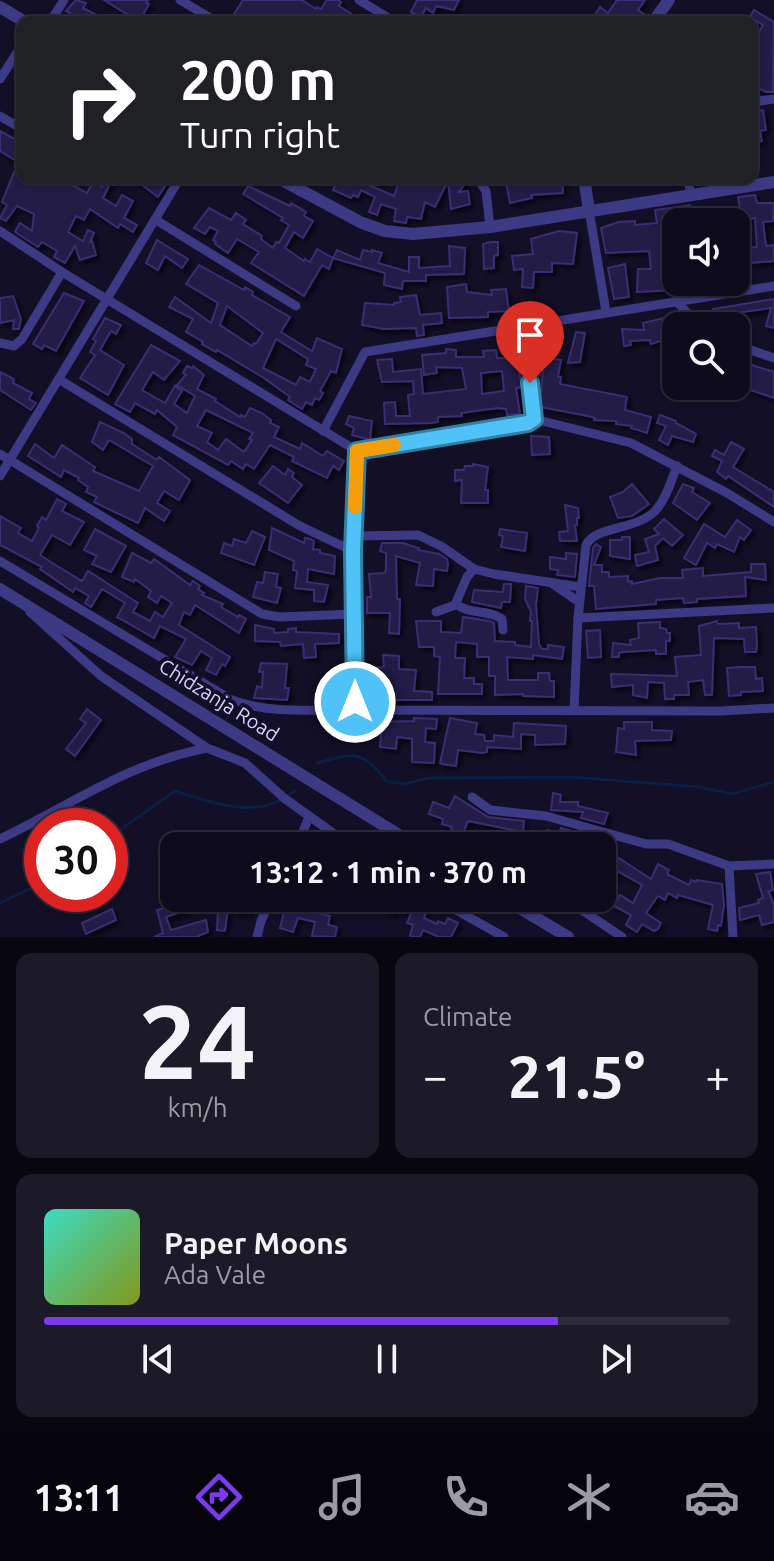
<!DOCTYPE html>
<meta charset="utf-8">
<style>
body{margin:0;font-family:Ubuntu,sans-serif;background:#1c1929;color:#f1f3f6;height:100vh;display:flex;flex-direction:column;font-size:30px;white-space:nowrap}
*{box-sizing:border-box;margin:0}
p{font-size:26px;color:#9b9ba3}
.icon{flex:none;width:44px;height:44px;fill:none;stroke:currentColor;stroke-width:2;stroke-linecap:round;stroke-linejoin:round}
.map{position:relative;height:937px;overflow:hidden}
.details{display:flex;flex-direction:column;gap:16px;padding:16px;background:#08060f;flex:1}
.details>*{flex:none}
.hud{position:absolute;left:16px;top:16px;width:742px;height:168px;border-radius:16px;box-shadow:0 2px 6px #0004,0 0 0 2px #2e2b3b;background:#202124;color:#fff;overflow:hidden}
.controls{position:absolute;left:662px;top:208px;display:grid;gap:16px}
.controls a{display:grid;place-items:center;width:88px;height:88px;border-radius:16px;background:#0e0b1c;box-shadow:0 2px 6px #0004,0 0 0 2px #2e2b3b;font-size:40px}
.speed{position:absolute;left:24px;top:808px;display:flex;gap:16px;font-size:40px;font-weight:700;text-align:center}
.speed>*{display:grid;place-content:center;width:104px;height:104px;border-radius:50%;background:#0e0b1c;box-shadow:0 2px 6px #0004,0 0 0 2px #2e2b3b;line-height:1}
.speed .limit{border:12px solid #d22;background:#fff;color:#111}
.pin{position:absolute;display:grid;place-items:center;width:68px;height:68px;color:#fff;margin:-82px -34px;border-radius:50% 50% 50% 0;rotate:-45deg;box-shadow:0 0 8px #0007}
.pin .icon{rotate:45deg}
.me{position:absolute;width:88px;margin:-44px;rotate:0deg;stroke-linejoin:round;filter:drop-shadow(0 0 6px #0008)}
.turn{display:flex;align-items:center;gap:28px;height:168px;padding:0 32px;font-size:36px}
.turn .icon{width:104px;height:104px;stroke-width:2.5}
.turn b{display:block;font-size:56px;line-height:68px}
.big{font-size:60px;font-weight:700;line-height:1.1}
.details .tile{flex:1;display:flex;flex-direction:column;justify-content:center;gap:12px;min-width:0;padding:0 28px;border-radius:16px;background:#1c1929}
.details .dial{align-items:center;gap:0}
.dial b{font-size:104px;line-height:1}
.song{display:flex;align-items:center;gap:24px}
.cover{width:96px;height:96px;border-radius:12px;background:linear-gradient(135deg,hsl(170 70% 55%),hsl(70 70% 35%))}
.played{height:8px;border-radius:4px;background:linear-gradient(90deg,#7c3aed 75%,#2e2b3b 75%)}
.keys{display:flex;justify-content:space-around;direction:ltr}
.heat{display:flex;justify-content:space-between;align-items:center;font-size:44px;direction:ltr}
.details .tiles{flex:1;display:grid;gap:16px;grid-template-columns:1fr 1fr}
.tile:last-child{grid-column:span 2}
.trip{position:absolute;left:160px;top:832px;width:456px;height:80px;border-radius:16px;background:#0e0b1c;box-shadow:0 2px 6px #0004,0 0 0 2px #2e2b3b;font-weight:700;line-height:80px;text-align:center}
.dock{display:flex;height:128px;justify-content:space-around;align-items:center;background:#06040b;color:#9b9ba3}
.dock .icon{width:56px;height:56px}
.dock .active{color:#7c3aed}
.dock b{font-size:36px;color:#f1f3f6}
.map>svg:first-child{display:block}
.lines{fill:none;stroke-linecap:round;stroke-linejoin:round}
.stream{stroke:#0a1f44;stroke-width:3}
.building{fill:#241b47;stroke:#3b2d73;stroke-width:2;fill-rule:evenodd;filter:url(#shadow)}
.minor{stroke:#3d3a85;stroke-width:9}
.tertiary{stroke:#3d3a85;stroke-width:12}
.route-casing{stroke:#337fa1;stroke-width:20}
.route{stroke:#4fc3f7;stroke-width:14}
.slow{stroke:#f59e0b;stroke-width:14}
.labels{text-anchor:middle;stroke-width:8;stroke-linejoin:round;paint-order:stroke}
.street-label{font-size:20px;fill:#d9d4ff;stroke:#130f26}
</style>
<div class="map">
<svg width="774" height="937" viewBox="0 0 774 937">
<defs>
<filter id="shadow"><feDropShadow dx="3.5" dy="3.5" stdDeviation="2" flood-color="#0009"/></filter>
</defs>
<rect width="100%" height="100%" fill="#130f26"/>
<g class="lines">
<g class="stream">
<path d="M317 763C355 753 361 749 386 781L403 784 429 778 572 777 699 787 731 794 774 782"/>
<path d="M287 796 295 791"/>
<path d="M110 837 175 791C205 801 250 817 280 800"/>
<path d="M0 903 42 883"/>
</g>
</g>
<g class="building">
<path d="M76 0 86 3 83 8 110 22H92L83 17 80 22H64L70 13 66 11Z"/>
<path d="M104 0H148L146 3 149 4 139 22H124L128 15Z"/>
<path d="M243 0H302L316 9 317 7 321 9 327 0H338L341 2 339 6 364 22H342L333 17 330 22 319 18 316 22H246L234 14Z"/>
<path d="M417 0H459L454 10 436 6 433 13 426 8 421 17 411 12Z"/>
<path d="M617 0H645L638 10 644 14 639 22 635 19 632 22H604L595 15 600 7 608 13Z"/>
<path d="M754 10 774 22 773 92H766L752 85V44L763 25 750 17Z"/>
<path d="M763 110 766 130 760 131 762 141 752 143V111Z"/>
<path d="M0 131 22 143V178H59L87 193 93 182 102 187 106 178H113L103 198 116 206 122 195 133 201 124 218 137 225 133 232 120 224 118 228 90 209 84 220 76 216 68 232 83 241 88 230 94 233 90 242 92 241 96 255 80 260 75 246 65 263 54 257 57 251 42 242 38 247 15 232 20 223 32 231 34 214 17 206 6 221 0 218 7 205 2 202 18 162 0 151Z"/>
<path d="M133 178H170L158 197Z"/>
<path d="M325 178H352L394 196 400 179 404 181 405 178H414L428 183 431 178H460L466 182 459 192 468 191 470 204 451 209 448 181 435 207 425 202 421 219 407 217 406 223 394 221 396 209 381 204 377 215 369 212 375 197 361 190 358 197 353 195 351 198 333 190 336 184Z"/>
<path d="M528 178 529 184 549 183 548 178H562L563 193 531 195 532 198 510 203 506 183Z"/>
<path d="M248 186 290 206 291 203 306 212 304 216 313 221 303 238 294 232 285 248 304 261 305 259 310 262 317 249 333 258 329 269 322 265 304 296 251 263 259 252 237 239 228 253 215 244 216 242 213 240 218 231 210 227 205 234 194 228 209 208 231 220 236 213 246 220 243 224 262 236 261 239 273 248 276 242 279 243 289 225 281 220 283 218 243 194Z"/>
<path d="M755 195 757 203H774L773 221 763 222 766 246 774 245V261L750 263 749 248 757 247 755 218 732 222H702V217L741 214 738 197Z"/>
<path d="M690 205 694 222H676V282H694L695 291 679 293 678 290 637 292 638 269H651L649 251 606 253 601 228 619 222 635 221V225L657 223 655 210Z"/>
<path d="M559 231 577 233 573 264 552 263V272H534L533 288 522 287 523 269 514 270 512 256 533 254 531 239Z"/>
<path d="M157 240 188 259 182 268 165 256 158 270 146 263Z"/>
<path d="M491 242H498V255L494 256V268L484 269 483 244Z"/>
<path d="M449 246 465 248 464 274 426 275V281H403L402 289 384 285 385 273 333 258 337 250 360 260 363 250 372 252V250L382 253 378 263 409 272V257H419V268L450 266Z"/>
<path d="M625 264 629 297 614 299 608 268Z"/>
<path d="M199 265 244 290 245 287 253 292 252 295 290 317 281 332 312 351 317 338 342 349 336 373 331 371 320 391 323 393 319 400 315 398 312 405 306 402 302 409 288 400 290 397 264 378 217 350 216 352 202 344 203 342 186 332 193 319 169 307 175 297 211 323 218 303 186 284ZM227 306 263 333 256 344 254 343 252 346 220 325ZM276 339 308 359 306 365 316 369 310 382 300 377 296 385 263 368Z"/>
<path d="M466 284 467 292 492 295 491 290 506 289 509 311 488 312V317L449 318 447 287Z"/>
<path d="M64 293 84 301 56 351 44 345 42 349 33 344Z"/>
<path d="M416 295 420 315 441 313 442 323 423 325 424 335 417 336 416 328 384 329 362 325 365 303 394 305V303L401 302 400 297Z"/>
<path d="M13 296 21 319 19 329H13L14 320 0 323V298Z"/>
<path d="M774 299V328L766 326 771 308 728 314 725 316 726 326H716L713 309Z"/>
<path d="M677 315 679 326H676V336L651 344 650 340 630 341 631 345 624 346 622 329 644 330 643 323Z"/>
<path d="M105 318 121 325 116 334 111 331 100 350 124 365 108 395 80 378 95 355 90 352 96 341 93 339Z"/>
<path d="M576 332 585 333 580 362 568 363Z"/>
<path d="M151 345 180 361 164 380 153 372 142 390 165 403 175 386 182 391 174 404 187 413 195 396 177 385 186 375 183 373 187 366 192 368 193 366 204 375 197 389 216 399 215 401 240 417 241 415 245 417 250 408 262 413 271 420 270 423 279 427 274 437 300 449 302 443 323 456 327 451 344 461 339 470 333 466 327 478 292 461 294 457 270 445 254 469 246 464 243 469 231 461 228 465 173 435 177 427 157 410 155 414 135 403 130 412 115 404ZM206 410 253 433 249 439 252 440 244 452 226 439 218 450 207 442 212 433 197 426Z"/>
<path d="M446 349 456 350V357H484L483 351 496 350 497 358H517L522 387 516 388 520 414 507 415 506 409 498 408 461 413 462 416 438 417V422L432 423 385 424 384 403 395 402 396 416H410L408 395 414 394 413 381 382 382 377 360 392 359 393 372 421 369 423 394 466 389 462 368 436 367 437 373 424 375 422 355 446 353ZM502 371 504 391 482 394 481 373Z"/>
<path d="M544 357 561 360 558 377H561L560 384 627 397 625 410 651 417 647 433 631 428 632 426 616 424V421L594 420 595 418 588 416 540 407Z"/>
<path d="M736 360 774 372V398L736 385Z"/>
<path d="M0 372 14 379 13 383 32 393 29 399 36 403 31 410 0 390Z"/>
<path d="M660 415 676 421V423L696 434 693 442 672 436 668 445 659 440 666 426 657 423Z"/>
<path d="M349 416 372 421 370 440 352 435 354 428 346 424Z"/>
<path d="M100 422 124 433 132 439V444L157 460 159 457 190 480 179 500 164 491 157 503 170 511 164 521 145 508 138 523 121 515 94 502 97 497 86 492 88 487 78 480 79 478 64 470 61 477 28 456 35 444 54 458 62 445 95 467 93 471 139 491 153 466 109 440 103 450 92 442Z"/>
<path d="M531 436 549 437 550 454 532 455Z"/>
<path d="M731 442 744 449 733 467 774 492V507L728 476 726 479 717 472 722 461 712 456 715 450 724 455Z"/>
<path d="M473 464 488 467 485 490H488V503H461L462 480 455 481V470H464L465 466H473Z"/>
<path d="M273 466 285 475 288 469 294 473 292 477 302 485 288 503 259 483Z"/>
<path d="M632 484 649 504 632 516 618 518 610 497 623 492Z"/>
<path d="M683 484 694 488 692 492 710 503 697 520 673 503Z"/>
<path d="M57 499 66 504 62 511 84 522 70 545 52 535 40 555 54 564 82 581 88 571 138 603 133 612 150 621 155 612 163 617 172 603 161 596 157 603 148 597 151 591 135 579 134 582 122 577 132 553 151 563 154 559 190 585 193 581 200 586 198 589 204 593 202 595 223 604 221 607 238 617 239 615 246 619 239 633 195 605 190 615 184 612 179 625 230 657 225 666 222 664 216 675 206 670 212 658 201 651 192 665 175 657 186 639 160 626 154 638 140 630 117 617 125 603 102 589 91 607 85 603 89 596 75 588 73 592 40 569 42 567 0 545V516L21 528 18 533 32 541 39 528 37 526 42 517 46 520Z"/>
<path d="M565 505 578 508 579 518H577V525H575L577 541H560L559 532 568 531Z"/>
<path d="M664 519 683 535 672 546 663 538 655 546 658 560 637 566 635 555 649 552 645 539 659 534 654 529Z"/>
<path d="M737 520 751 530 744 540 740 537 734 552 717 544 715 548 707 543 696 565 684 558 704 524 725 537Z"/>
<path d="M272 528 304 543 305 538 310 539 314 541 313 549 320 550V553L335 556 334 574 308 569 307 582 328 585 324 602 314 601V590L295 588 297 571 293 570 294 561 269 550Z"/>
<path d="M95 529 126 546 111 572 92 564 97 556 84 550Z"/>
<path d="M500 529 527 533 525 551 501 547 503 536 499 535Z"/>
<path d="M252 531 265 537 254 565 221 553 224 543 232 546 234 539 246 543Z"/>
<path d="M622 537H630V559L610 556V540H622Z"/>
<path d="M382 543H403L419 548 418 550 439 554 447 559 448 564 447 571 434 569 433 586 416 585 420 563 396 556 397 599H400L399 634 389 633 390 613H367V597H371L369 574 385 573 386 569V553L380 551Z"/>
<path d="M596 544 601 547 594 565H602V572H609V577L628 576V582L632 581V584L660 578H683L682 570 703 568V576L751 572V564H765L766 580 745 577 746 596 697 599V602L684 603 683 598 656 600V604L596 609 594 586H589L593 548Z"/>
<path d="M566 553 577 554 575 577 557 575 558 570 550 569V557L566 559Z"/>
<path d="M265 572 278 574 276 587 281 588 277 603 253 597 257 582 263 583Z"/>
<path d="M504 584H511L510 602H502L501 608 472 602 474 590 503 592Z"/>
<path d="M526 586 538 588 536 605 539 644 542 649H548V645L564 647 562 659 533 655V659L507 657 508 680H538V673H549L550 681H554V697L523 696V694L495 695V676H489V657H477V644L456 642 455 658H465L464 678H474V684H482V694H438L440 657 434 656V647H419L416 621H441V632L461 633 463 617 489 621 494 623 495 641 515 642V645L531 647 532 621H530L531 612 525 599Z"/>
<path d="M717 621 718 624 739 623V628L756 627 757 647 756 652H745L744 639 714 638 712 695H705L703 680 688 682 689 695H674V699H665L664 683 648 682 647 698 633 695V685L612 687 611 674 677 676 675 657 701 655 699 626Z"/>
<path d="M660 622V628L666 629 667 633H670V641H666V654H656V650L623 652 619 653V657H612L613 643 631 645 630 640 639 638 638 623Z"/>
<path d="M255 625 274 629V633L288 632V629L296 628V632L339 634V643L315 644 316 657 304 658 303 644 281 646 280 642 255 641Z"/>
<path d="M600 630 601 657 588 658 586 631Z"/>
<path d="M383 655 399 656V669L416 670 414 691 432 692V700H392L393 693H385V689L369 690 368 671H374V668L384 667Z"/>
<path d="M261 663 287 664 285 688H289L287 700 254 698 257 686 262 688 263 672H259Z"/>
<path d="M741 667H755L756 679 762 678 763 691 741 692V695L729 696 727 668Z"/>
<path d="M87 709 101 720 75 756 66 749 86 723 80 719Z"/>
<path d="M414 718 437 719 436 729 426 728 425 742 435 743 434 763 412 762V739L397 737 396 749 380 747 381 733H377L378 722 414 721Z"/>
<path d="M450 718 477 723 475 734 484 735 485 741H494V735L513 737 514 723 566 726 565 744 535 745V735L521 734V749L487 747V752L483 753 458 750 456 766 442 764 440 763Z"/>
<path d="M624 722H652V730L672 731 671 740 635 741 636 755 616 752 618 728 624 729Z"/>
<path d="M553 793 561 795 560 802H578V806L608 813 604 824 581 818 583 812 551 810Z"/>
<path d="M455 796 488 817 524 821 523 832 468 821 461 838 450 833 452 827 442 824 443 819 429 814 433 802 449 808Z"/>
<path d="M561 828 572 831 570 836 590 846H545L547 830 559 833Z"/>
<path d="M602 847 651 879 658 864 669 870 667 874 689 885 691 880 696 882 697 880 722 884 724 905 721 926 718 925 717 931 708 929 713 905 678 895 677 898 668 893 665 900 658 896 646 913 661 923 658 929 654 931 642 924 637 932 626 925 631 915 614 906 620 895 633 903 642 885 617 871 610 886 602 882Z"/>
<path d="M770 872 773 890 768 891 774 905V922L762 925 759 915 740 920 739 908 759 903 758 900 763 898 756 874Z"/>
<path d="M200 898 202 905 166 917 171 930 206 920 208 932 196 937H154L163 933 157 910Z"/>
<path d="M217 898H227L250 907 248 913 228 908 225 931 217 930 218 911 221 910Z"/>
<path d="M288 898H292V903L301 905 300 908 330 916 328 925 337 927 335 937 312 936 315 922 298 918 293 932 280 928 285 908H276L279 900Z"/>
<path d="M355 898H394L411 905 413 901 427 911 424 918 437 924 438 921 445 924 448 918 458 923 451 937H439L423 930 420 937H414L410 936 413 925 407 923 411 914 396 907 392 913 366 902 365 907 353 904Z"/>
<path d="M112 909 116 920 86 934 82 923Z"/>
</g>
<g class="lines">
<g class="minor">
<path d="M180 0 217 22"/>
<path d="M359 0 395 22"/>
<path d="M50 22 64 0"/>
<path d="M0 79 22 45"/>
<path d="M752 102 774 99"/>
<path d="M0 116 22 129"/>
<path d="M477 178 486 191 490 227"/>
<path d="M688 178 691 196"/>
<path d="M589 210 606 312"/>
<path d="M156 220 296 306"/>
<path d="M0 231 62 272 357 451 528 423 534 419 522 326"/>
<path d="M676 301 700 326"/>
<path d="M0 343 14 346 22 339 62 272"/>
<path d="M736 345 774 358"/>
<path d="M60 380 300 526 353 551"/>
<path d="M534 419 631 443 727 493 774 522"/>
<path d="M323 431 365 352 774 286"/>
<path d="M357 451 353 551 355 702 364 710 720 711 774 708"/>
<path d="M0 454 262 614 280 617 355 614"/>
<path d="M0 476 180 178"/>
<path d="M354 536 418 535 441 546 474 569 494 574 581 587"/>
<path d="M0 561 232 700C272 715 318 709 361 710"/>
<path d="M553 584 579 602"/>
<path d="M456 604C469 615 488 609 502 619L503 630"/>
<path d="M30 612 101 676 207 748 245 763 284 798 351 846"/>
<path d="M436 612 455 605 467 577 474 569"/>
<path d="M578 618 774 608"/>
<path d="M574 710 578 618 586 545C597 525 633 531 654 512 666 500 671 481 677 466"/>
<path d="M472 797 490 810 546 816 646 844H668L729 866 774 864"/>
<path d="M0 839C72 805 125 764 207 748"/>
<path d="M297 846 309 817"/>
<path d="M729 866 733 937"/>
<path d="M435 898 504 937"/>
<path d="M564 898 622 937"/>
<path d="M257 937 261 921 272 898"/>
</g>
<g class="tertiary">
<path d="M0 7 25 22"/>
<path d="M653 22 669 0"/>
<path d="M278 178 362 223 385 231 413 234 490 227 774 182"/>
<path d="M584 178 589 210"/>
<path d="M0 589 417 846"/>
<path d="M503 898 568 937"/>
</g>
</g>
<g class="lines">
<g class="route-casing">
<path id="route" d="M355 702 353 551 357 451 528 423 534 419 530 383"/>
</g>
<use href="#route" class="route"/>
<path class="slow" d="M355 507 357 451 394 445"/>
</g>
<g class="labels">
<g class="street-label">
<text transform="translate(219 700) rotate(32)" y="7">Chidzanja Road</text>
</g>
</g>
</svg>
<div class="controls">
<a><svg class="icon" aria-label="sound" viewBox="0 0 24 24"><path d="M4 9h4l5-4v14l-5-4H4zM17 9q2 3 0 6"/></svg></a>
<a><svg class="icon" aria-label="search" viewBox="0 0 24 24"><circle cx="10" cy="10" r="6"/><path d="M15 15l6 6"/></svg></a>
</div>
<div class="speed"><div class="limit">30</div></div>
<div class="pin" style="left:530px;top:383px;background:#d93025"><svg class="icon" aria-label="arrive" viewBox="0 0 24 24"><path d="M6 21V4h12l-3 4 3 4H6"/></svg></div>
<svg class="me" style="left:355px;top:702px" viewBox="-20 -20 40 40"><circle r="17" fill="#4fc3f7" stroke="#fff" stroke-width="3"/><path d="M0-11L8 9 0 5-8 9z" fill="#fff"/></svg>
<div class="trip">13:12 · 1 min · 370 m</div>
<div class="hud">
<div class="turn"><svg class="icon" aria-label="right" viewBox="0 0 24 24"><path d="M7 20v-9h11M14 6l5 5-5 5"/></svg><div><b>200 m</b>Turn right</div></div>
</div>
</div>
<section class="details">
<div class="tiles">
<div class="tile dial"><b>24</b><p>km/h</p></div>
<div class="tile"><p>Climate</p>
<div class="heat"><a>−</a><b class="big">21.5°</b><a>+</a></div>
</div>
<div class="tile">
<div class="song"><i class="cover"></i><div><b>Paper Moons</b><p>Ada Vale</p></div></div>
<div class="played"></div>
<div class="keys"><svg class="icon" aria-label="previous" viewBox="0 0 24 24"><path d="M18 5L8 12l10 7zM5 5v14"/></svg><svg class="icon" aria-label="pause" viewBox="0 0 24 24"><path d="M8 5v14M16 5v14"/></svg><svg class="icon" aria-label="next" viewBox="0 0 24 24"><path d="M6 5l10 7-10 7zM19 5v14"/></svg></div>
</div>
</div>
</section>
<nav class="dock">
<b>13:11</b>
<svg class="icon active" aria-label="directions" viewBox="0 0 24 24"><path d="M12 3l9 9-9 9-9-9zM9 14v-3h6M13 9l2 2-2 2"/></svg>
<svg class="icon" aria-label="music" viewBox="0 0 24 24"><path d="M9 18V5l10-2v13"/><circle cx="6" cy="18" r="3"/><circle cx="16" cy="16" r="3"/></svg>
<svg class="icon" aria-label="phone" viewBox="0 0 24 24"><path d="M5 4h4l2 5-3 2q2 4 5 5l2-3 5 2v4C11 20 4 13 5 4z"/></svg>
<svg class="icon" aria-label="climate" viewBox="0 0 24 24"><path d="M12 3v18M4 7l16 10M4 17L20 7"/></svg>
<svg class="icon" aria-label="car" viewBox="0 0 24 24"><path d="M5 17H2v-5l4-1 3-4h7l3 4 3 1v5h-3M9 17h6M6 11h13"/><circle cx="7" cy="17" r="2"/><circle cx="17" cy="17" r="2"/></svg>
</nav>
